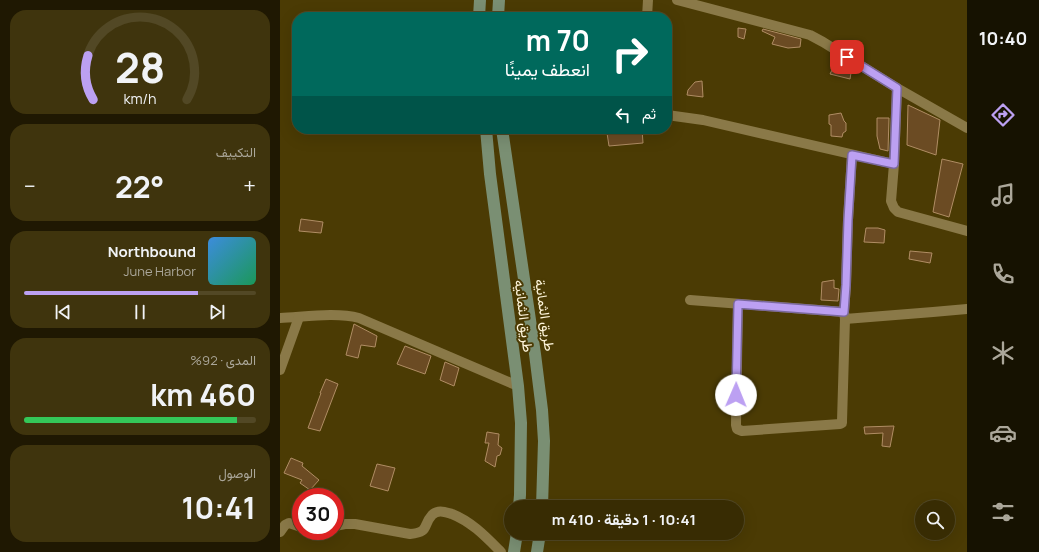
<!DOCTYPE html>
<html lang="ar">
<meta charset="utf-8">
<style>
body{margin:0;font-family:Manrope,Vazirmatn,sans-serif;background:#3f340d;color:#f1f3f6;direction:rtl;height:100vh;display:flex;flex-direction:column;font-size:15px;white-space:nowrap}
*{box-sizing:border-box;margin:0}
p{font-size:13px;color:#aba79a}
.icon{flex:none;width:22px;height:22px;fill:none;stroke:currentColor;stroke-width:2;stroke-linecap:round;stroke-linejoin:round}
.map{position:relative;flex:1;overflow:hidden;direction:ltr}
.details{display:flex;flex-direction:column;gap:10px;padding:10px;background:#1f1802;width:280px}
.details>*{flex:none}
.banner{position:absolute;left:12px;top:12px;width:380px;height:122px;border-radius:16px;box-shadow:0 4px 16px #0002,0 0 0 1px #524825;direction:rtl;background:#00695c;color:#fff;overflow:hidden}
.controls{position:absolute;left:635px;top:500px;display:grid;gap:8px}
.controls a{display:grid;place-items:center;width:40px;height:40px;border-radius:50%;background:#382c03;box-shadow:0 4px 16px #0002,0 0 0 1px #524825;font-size:20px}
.speed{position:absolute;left:12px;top:488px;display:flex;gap:8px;font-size:20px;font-weight:700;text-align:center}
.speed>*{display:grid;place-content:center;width:52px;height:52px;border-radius:50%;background:#382c03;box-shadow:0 4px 16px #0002,0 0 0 1px #524825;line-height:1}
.speed .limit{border:6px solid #d22;background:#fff;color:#111}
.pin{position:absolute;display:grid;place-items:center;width:34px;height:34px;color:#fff;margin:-17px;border-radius:8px;box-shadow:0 2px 6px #0006}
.me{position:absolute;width:44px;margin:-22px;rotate:1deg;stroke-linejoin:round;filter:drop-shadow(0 0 3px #0008)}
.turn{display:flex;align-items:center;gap:14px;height:84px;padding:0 16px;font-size:18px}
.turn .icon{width:52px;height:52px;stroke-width:2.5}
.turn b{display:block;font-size:28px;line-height:34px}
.then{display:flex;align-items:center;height:38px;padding:0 16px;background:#0003;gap:8px;font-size:15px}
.big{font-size:30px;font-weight:700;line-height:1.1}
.details .tile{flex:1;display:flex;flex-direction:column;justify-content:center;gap:6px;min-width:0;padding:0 14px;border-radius:16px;background:#3f340d}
.details .dial{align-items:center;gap:0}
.dial svg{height:104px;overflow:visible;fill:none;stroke:#524825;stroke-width:7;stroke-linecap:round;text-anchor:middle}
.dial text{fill:#f1f3f6;stroke:none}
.song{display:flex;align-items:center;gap:12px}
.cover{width:48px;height:48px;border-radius:6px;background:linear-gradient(135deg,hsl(210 70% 55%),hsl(150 70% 35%))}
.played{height:4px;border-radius:2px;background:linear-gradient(90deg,#bca0f2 75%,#524825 75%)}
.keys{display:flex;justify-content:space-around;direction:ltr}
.heat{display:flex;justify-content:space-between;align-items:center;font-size:22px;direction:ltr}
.charge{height:6px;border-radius:3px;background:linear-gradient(90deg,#34c759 92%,#524825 0)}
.trip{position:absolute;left:224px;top:500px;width:240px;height:40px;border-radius:20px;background:#382c03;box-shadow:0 4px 16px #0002,0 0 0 1px #524825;font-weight:700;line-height:40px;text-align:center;direction:rtl}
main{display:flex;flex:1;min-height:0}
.tabs{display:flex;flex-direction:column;width:72px;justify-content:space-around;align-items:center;background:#161201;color:#aba79a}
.tabs .icon{width:28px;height:28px}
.tabs .selected{color:#bca0f2}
.tabs b{font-size:18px;color:#f1f3f6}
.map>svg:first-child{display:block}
.building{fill:#6b4b23;stroke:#b08d64}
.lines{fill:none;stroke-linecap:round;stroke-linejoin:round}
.street{stroke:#8a7948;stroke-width:10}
.secondary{stroke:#7a8f73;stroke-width:12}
.route-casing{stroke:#7a689d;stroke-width:10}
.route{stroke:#bca0f2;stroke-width:7}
.labels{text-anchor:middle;stroke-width:4;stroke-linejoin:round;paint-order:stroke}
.street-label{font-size:14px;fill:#fef5db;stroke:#4b3b04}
</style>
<main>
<nav class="tabs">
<b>10:40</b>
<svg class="icon selected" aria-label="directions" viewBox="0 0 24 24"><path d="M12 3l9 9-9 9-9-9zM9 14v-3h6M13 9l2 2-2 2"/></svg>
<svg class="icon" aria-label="music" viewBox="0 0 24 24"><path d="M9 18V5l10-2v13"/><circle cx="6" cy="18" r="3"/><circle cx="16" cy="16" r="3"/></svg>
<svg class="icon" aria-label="phone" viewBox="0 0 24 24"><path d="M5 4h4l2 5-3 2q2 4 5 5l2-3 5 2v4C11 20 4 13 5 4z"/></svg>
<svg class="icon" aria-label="climate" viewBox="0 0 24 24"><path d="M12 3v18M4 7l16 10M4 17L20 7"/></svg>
<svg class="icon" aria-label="car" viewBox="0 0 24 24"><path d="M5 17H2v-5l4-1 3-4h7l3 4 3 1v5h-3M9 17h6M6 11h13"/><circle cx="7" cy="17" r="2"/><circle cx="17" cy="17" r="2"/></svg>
<svg class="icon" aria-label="filters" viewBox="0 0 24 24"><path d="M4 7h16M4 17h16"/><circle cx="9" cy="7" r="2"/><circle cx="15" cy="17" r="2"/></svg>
</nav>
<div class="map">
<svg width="687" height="552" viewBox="0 0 687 552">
<rect width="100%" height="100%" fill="#4b3b04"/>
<g class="building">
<path d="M458 28 466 29 464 39 458 37Z"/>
<path d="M483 29 521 39 520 47 508 48 492 44 495 37 482 31Z"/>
<path d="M564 63 572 67 570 79 550 74 553 68 564 70Z"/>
<path d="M422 81 423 97 407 95 408 90 415 82Z"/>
<path d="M628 105 660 120 656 155 627 145Z"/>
<path d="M561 113 564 121 566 123V131L563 133 562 137 551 136V125L549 124V115Z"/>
<path d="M597 118H609L608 151 600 149 597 136Z"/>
<path d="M334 129H362L363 143 329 146 327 133 334 132Z"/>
<path d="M662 159 683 164 669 217 653 212Z"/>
<path d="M21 219 43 222 41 233 19 231Z"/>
<path d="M586 228H598L605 230 604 243 584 242Z"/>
<path d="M630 251 652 253 650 263 629 259Z"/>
<path d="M554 280V288L559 289 558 301 541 300 542 282Z"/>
<path d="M74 324 97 336 95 347 81 345 78 358 66 355Z"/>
<path d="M125 346 151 356 145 374 117 364Z"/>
<path d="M165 362 179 368 174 386 160 380Z"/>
<path d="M46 379 58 384 40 431 28 428 41 393H40Z"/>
<path d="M614 426 610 447 602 446 603 433 585 434 584 427Z"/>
<path d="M207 432 219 434 218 445 222 448 220 455 217 456 215 467 205 461 209 443H205Z"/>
<path d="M11 458 23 463 22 466 39 480 30 490 20 483 22 480 4 473Z"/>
<path d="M97 464 115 468 108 491 90 486Z"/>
</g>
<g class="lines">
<g class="street">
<path d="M397 0 530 35 543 42 617 88 687 128"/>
<path d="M367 17 368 0"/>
<path d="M387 115 423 120 614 164 617 88"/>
<path d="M572 155 568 220 566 285 564 312 565 319 653 312 687 309"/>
<path d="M614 164 611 201 614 208 618 212 687 231"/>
<path d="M410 300 564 312"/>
<path d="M458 304 456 425 457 429 462 431 560 424 562 423V421L565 319"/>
<path d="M0 318C24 317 56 312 79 318L238 386"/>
<path d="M0 370 19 317"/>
<path d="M55 526 65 524H75L130 534C150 532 142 526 152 515 158 509 165 512 172 514 192 522 206 537 221 552"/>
<path d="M31 531H42"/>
<path d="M0 532 5 525 9 523 21 527"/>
</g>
<g class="secondary">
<path d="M199 17 200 0"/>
<path d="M218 17 219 0"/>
<path d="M206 129 210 174 238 386 241 423 240 495 239 507"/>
<path d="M222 129 255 354 262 410 264 441 262 507"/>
<path d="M234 552 237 533"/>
<path d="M257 552 260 533"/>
</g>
</g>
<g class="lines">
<g class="route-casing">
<path id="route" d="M456 395 458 304 564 312 566 285 568 220 572 155 614 164 617 88 567 57"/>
</g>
<use href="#route" class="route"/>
</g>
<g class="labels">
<g class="street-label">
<text transform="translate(265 315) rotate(82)" y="5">طريق الثمانية</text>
<text transform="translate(244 316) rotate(83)" y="5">طريق الثمانيه</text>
</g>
</g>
</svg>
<div class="controls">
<a><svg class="icon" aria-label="search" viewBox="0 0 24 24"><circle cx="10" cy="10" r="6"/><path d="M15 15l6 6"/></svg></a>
</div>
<div class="speed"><div class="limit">30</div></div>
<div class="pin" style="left:567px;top:57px;background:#d93025"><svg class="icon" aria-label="arrive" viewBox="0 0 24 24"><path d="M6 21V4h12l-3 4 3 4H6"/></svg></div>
<svg class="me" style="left:456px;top:395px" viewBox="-20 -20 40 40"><circle r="19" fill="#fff"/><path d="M0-13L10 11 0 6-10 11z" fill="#bca0f2"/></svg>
<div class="trip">10:41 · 1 دقيقة · 410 m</div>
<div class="banner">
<div class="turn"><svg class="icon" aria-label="right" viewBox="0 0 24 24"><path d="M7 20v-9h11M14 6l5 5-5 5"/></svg><div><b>70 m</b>انعطف يمينًا</div></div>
<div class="then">ثم<svg class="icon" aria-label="left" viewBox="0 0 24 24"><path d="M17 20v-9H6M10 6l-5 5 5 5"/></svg></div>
</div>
</div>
<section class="details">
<div class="tile dial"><svg viewBox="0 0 100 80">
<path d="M14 69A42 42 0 1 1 86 69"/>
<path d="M14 69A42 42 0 0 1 10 35" stroke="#bca0f2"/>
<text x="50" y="56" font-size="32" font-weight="700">28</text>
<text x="50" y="72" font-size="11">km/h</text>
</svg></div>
<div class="tile"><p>التكييف</p>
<div class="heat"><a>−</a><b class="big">22°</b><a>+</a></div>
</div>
<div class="tile">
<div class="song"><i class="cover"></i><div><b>Northbound</b><p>June Harbor</p></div></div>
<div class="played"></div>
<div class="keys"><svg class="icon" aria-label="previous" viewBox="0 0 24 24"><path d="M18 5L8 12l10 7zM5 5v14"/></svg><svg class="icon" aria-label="pause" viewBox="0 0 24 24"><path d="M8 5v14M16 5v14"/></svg><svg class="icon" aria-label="next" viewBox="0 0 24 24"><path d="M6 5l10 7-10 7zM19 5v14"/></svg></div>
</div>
<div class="tile"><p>المدى · 92%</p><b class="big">460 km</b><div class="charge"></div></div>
<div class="tile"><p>الوصول</p><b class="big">10:41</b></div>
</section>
</main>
